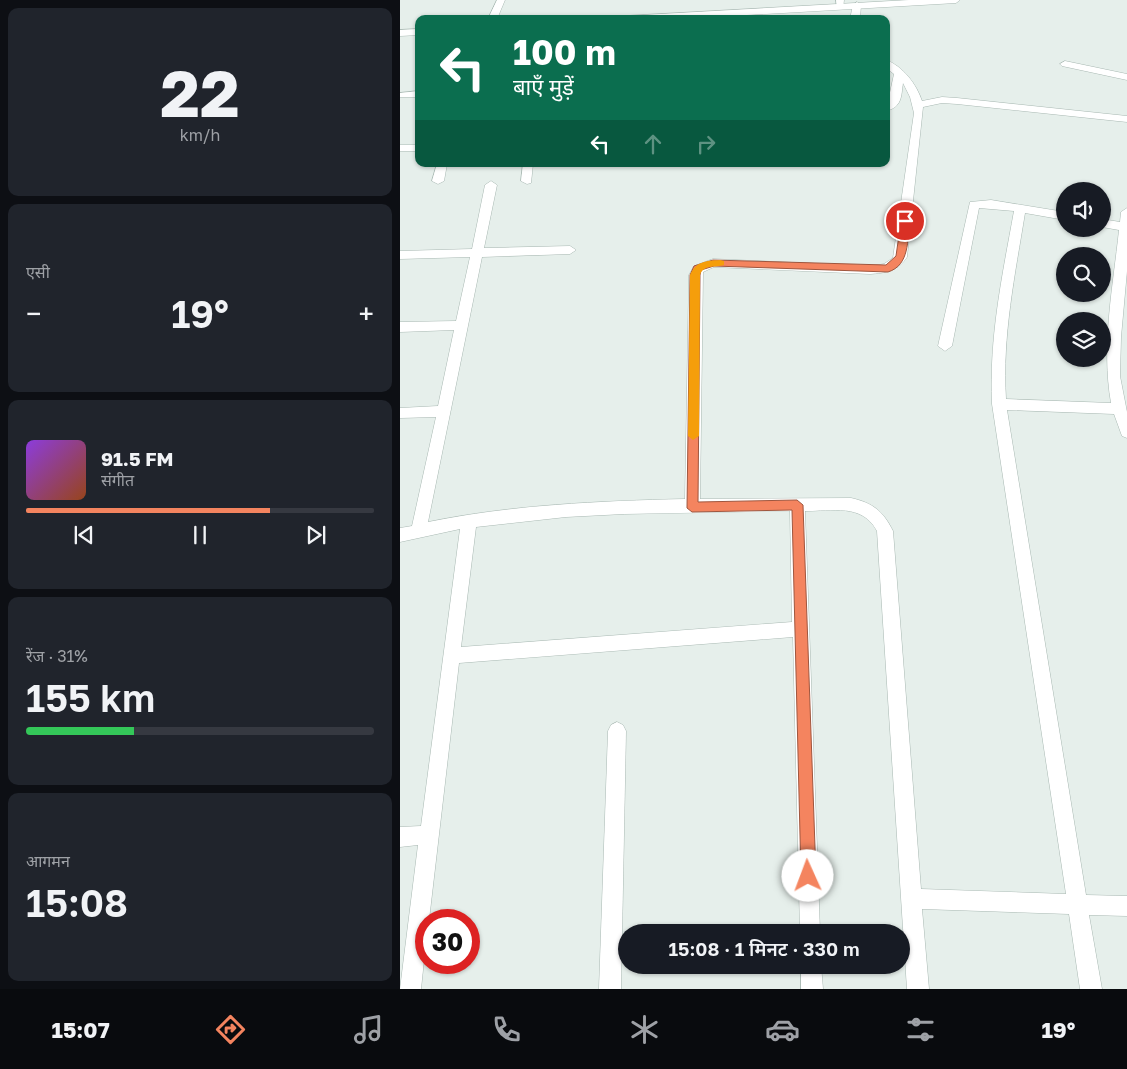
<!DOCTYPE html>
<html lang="hi">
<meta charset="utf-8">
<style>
body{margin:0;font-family:"Golos Text","Noto Sans Devanagari",sans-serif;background:#20242c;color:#f1f3f6;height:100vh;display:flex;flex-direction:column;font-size:19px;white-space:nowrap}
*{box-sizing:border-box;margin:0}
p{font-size:16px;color:#9ea1a6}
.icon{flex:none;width:28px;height:28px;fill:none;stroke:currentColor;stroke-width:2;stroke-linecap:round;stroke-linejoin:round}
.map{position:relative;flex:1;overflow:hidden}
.details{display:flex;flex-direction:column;gap:8px;padding:8px;background:#0d0f14;width:400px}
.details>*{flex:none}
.guide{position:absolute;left:15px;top:15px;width:475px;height:152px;border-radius:10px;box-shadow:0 1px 4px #0004;background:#0b6e4f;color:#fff;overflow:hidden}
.tools{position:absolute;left:656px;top:182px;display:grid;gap:10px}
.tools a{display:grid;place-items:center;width:55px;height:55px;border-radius:50%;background:#171b24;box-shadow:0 1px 4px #0004;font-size:25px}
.speed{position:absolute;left:15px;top:909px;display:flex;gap:10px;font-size:25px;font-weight:700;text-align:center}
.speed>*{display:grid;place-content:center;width:65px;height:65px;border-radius:50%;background:#171b24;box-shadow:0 1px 4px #0004;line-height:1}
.speed .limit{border:8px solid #d22;background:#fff;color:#111}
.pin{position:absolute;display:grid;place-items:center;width:42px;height:42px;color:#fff;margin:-21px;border:2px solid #fff;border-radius:50%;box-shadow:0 1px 5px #0007}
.me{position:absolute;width:55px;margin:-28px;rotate:358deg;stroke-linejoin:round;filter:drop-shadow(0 0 4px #0008)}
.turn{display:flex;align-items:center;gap:18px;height:105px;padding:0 15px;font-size:22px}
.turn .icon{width:65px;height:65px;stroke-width:2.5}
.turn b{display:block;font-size:35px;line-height:42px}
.lanes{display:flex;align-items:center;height:48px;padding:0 15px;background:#0003;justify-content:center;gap:25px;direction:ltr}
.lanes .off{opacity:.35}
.big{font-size:38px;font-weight:600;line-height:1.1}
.details .card{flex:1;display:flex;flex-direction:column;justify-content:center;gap:8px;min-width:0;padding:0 18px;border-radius:10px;background:#20242c}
.details .dial{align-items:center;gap:0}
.dial b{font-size:65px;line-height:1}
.song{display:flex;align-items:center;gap:15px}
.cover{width:60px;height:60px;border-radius:8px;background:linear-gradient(135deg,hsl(270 70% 55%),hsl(20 70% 35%))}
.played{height:5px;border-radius:2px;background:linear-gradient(90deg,#f4845f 70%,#363941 70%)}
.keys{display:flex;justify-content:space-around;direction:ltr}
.heat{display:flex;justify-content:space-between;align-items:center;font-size:28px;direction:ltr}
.charge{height:8px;border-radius:4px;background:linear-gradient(90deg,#34c759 31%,#363941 0)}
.trip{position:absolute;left:218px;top:924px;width:292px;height:50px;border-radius:25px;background:#171b24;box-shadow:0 1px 4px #0004;font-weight:600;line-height:50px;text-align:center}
.tabs{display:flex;height:80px;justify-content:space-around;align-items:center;background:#090b0e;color:#9ea1a6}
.tabs .icon{width:35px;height:35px}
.tabs .selected{color:#f4845f}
.tabs b{font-size:22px;color:#f1f3f6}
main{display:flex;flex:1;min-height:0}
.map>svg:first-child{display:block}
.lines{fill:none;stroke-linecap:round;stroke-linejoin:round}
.minor-casing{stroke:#a8b8b2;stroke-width:1}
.tertiary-casing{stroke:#a8b8b2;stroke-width:1}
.minor{fill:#fff;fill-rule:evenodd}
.tertiary{fill:#fff;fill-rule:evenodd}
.route{fill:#f4845f;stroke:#9f563e}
.slow{fill:#f59e0b}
</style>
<main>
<section class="details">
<div class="card dial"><b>22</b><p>km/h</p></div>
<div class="card"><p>एसी</p>
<div class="heat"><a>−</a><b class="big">19°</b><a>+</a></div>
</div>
<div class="card">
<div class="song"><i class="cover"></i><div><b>91.5 FM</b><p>संगीत</p></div></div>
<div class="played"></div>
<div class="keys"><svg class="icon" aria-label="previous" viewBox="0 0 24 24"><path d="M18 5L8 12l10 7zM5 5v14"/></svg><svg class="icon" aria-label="pause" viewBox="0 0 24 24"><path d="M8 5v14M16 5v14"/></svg><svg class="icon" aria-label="next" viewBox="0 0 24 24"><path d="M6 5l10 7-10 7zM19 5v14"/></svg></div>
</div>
<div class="card"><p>रेंज · 31%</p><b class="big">155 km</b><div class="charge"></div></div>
<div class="card"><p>आगमन</p><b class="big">15:08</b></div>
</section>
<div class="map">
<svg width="727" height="989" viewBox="0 0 727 989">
<rect width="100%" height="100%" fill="#e6efeb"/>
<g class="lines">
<g class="minor-casing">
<g id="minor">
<path d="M97 0H105L97 19H88Z"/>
<path d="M436 0H444L443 8H437Z"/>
<path d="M457 2 461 5 460 19H450L453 5Z"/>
<path d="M486 60C503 66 517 85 522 101L542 97 557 98 727 116V122L557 104 542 103 523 107 507 257C498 271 485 273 470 274L314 267 303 272 300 499 451 498C473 503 483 511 493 531L521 889 666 894 592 404C589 337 602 277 614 211L579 208 552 346 545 351 538 346 570 202 591 200 665 212V220L625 213C615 275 602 336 606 399L711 403C701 346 713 287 719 230L702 227V219L720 222 721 212 727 208V271L721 337 720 376 727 412V438L722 436 714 414 607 410 686 895 727 896V916L689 915 702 989H680L669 914 522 909 529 989H507L477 531C462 503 432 511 405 511L420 932H400L393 637 59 663 29 920H26V941L21 989H0L18 845 0 847V827L21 826 60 529 0 542V528L12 526 36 417 0 418V408L38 406 54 330 0 332V322L56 321 70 257 0 259V251L72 249 85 185 91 181 97 185 84 248 170 246 176 250 170 254 82 257 28 522C111 505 199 501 285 499L289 275 294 266 313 259 470 266 484 264 493 258 514 113 510 97 503 83C501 97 502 107 486 111L494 74 486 68ZM390 511 392 622 61 647 76 527 166 517 224 514Z"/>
<path d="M665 61 727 74V80L662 66 660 64Z"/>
<path d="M19 91V97H0V93Z"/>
<rect x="0" y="145" width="19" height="6"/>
<path d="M37 164H47L44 181 38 184 32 181Z"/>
<path d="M123 164H133L131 183 127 184 121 181Z"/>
<path d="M217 722 223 725 226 731 221 989H199L208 731 211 725Z"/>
<path d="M401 965H421L423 989H401Z"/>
</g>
</g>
<g class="tertiary-casing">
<g id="tertiary">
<path d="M509 0H560L556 3 277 19H221L225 16Z"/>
<path d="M19 29V35L0 36V30Z"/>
</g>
</g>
<use href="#minor" class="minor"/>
<use href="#tertiary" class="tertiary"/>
</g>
<path class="route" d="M505 218 510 221C507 240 510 265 488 272L314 266 301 270 300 275 298 502 397 500 403 505 416 876 414 881 408 883 403 881 401 876 392 510 292 512 287 508 290 275 294 266 313 260 486 265 496 256 501 221Z"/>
<path class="slow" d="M320 260 324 261V265C314 268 304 264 300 275L299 436 293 440 288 436 290 275C296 261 306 261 320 260Z"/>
</svg>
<div class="tools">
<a><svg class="icon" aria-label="sound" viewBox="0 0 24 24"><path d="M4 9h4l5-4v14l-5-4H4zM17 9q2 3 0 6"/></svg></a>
<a><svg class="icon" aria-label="search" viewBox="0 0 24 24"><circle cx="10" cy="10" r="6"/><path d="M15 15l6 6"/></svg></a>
<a><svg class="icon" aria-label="layers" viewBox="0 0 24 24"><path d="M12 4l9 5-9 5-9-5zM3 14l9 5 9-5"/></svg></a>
</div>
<div class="speed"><div class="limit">30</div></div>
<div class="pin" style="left:505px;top:221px;background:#d93025"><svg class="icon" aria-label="arrive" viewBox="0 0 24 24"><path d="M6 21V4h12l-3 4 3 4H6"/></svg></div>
<svg class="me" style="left:408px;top:876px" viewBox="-20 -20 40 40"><circle r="19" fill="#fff"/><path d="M0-13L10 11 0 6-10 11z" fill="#f4845f"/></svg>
<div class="trip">15:08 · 1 मिनट · 330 m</div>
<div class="guide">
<div class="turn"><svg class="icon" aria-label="left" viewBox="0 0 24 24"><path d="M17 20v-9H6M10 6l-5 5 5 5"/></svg><div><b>100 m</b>बाएँ मुड़ें</div></div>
<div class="lanes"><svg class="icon" aria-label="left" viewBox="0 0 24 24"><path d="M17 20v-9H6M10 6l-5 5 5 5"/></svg><svg class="icon off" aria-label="ahead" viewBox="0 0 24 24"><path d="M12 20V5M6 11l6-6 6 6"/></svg><svg class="icon off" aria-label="right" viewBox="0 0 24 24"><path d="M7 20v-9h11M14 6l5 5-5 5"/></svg></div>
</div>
</div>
</main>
<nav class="tabs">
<b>15:07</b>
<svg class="icon selected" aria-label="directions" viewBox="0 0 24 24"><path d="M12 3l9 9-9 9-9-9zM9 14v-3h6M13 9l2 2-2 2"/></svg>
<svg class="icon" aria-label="music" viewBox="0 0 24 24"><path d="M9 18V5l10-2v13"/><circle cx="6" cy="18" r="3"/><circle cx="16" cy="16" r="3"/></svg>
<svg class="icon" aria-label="phone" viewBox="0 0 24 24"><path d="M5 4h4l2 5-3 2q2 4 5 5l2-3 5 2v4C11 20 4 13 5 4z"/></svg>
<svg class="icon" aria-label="climate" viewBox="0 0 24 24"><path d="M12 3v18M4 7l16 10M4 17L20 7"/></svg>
<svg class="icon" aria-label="car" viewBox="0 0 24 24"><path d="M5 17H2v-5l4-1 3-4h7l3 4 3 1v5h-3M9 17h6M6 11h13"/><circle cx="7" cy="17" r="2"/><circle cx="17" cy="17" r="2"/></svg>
<svg class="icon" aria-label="filters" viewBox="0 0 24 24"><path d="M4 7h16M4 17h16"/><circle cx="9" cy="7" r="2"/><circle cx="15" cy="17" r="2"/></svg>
<b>19°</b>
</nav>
